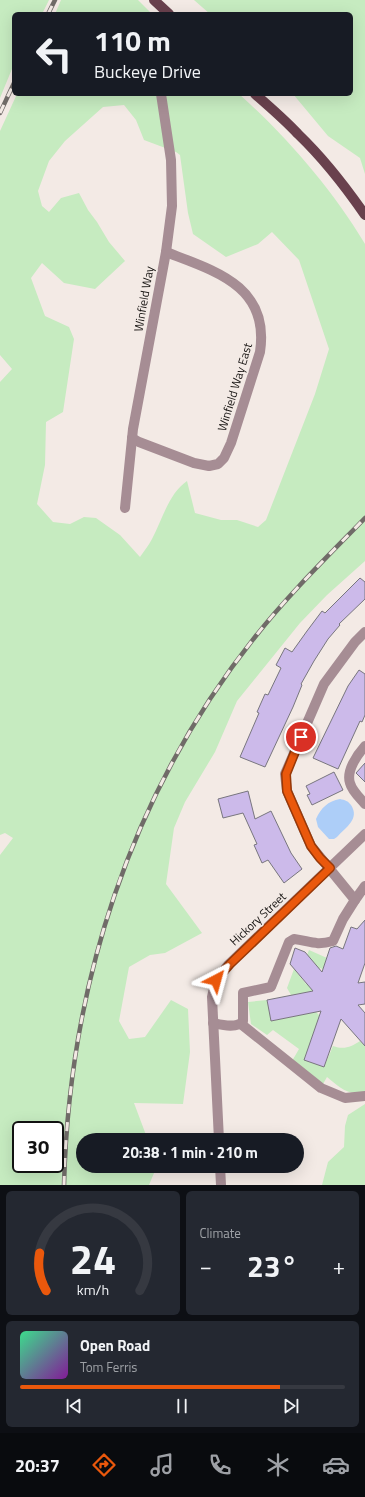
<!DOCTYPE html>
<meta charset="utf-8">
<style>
body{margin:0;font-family:"Titillium Web",sans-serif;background:#242831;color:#f1f3f6;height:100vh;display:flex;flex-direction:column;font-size:15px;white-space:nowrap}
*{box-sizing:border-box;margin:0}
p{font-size:13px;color:#9ea1a6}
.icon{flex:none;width:22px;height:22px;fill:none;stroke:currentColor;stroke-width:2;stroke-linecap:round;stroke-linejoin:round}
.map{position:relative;height:1185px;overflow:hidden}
.sheet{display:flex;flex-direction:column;gap:6px;padding:6px;background:#0d0f14;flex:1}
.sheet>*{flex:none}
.top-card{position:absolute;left:12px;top:12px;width:341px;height:84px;border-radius:6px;box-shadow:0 4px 16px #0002;background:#171b24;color:#f1f3f6;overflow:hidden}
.speed{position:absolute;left:12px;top:1121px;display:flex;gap:8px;font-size:20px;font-weight:700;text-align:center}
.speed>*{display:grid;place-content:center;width:52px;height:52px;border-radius:50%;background:#171b24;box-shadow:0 4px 16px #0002;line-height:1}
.speed .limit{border:2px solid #111;border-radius:6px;background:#fff;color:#111}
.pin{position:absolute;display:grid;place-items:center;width:34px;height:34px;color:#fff;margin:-17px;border:2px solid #fff;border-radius:50%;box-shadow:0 1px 4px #0007}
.me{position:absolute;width:44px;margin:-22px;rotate:39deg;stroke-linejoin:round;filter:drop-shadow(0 0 3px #0008)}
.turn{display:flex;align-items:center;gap:14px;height:84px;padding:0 16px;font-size:18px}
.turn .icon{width:52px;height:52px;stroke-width:2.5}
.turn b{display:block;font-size:28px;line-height:34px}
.big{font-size:30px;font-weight:700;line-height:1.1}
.sheet .card{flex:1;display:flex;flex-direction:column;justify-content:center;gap:6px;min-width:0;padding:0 14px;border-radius:6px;background:#242831}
.sheet .dial{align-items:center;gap:0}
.dial svg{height:104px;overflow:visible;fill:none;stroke:#363941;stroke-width:7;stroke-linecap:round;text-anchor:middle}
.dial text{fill:#f1f3f6;stroke:none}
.song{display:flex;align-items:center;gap:12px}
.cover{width:48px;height:48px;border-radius:6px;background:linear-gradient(135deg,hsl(150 70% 55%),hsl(290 70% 35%))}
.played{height:4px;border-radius:2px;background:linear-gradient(90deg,#ea580c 80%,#363941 80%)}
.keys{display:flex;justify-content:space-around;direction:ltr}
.heat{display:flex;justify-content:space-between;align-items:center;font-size:22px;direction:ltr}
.sheet .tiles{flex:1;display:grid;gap:6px;grid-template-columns:1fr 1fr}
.card:last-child{grid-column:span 2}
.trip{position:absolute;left:76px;top:1133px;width:228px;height:40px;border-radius:20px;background:#171b24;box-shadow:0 4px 16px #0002;font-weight:700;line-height:40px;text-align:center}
.tab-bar{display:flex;height:64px;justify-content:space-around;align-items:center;background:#090b0e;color:#9ea1a6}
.tab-bar .icon{width:28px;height:28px}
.tab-bar .selected{color:#ea580c}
.tab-bar b{font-size:18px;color:#f1f3f6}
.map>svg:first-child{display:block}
.green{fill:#c6ebc0;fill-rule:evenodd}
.water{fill:#adcef8}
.building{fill:#ccbaea;stroke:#78767e}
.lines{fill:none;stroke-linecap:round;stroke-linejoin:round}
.minor{stroke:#a68d94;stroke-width:10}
.major{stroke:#69414d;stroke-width:10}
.rail-casing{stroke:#706b68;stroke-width:4.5}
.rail{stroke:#f3eae5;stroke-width:3;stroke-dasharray:9;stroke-linecap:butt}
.route-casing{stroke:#983908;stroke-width:10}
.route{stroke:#ea580c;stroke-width:7}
.labels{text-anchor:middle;stroke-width:3.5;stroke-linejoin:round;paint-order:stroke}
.street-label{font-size:12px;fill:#151210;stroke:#f3eae5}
</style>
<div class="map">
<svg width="365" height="1185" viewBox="0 0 365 1185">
<rect width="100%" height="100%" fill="#f3eae5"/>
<g class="green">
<path d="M0 0H49L42 14H14V64L0 98Z"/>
<path d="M61 0H138L152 14H55Z"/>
<path d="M194 0H365V174L360 158 328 136 293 94H351V14H210Z"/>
<path d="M17 94H239C287 137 332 189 365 244V561L327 595 300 623 237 701 215 752 185 802 174 828 166 884 202 933 165 953 150 955 129 967 119 1021 129 1039 145 1037 171 1000 188 1009 190 1052 183 1104 134 1103 146 1135 149 1140H83V1166H157L149 1185H0V855L13 838 5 833 0 835V382L12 369 0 355V131ZM124 105 136 120 144 140 176 152 180 155 188 213 193 234 226 257 258 244 272 232 299 260 329 349 315 394 266 520 258 527 237 520H221L195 513 187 481C169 493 162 520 152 539 149 545 144 551 140 557L120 535 96 518 84 517 70 524 53 522 37 504 45 465 46 422 63 412 74 339 69 327 45 316 31 278 42 263 64 283 95 289 125 261 109 242 97 222 88 210 79 193 61 198 49 212 42 206 38 191 49 161 65 141 103 107ZM21 1130H55V1164H21Z"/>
<path d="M309 950 327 958 325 964 336 968 329 977 321 968 319 969 307 955Z"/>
<path d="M294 969 306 984 318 987 313 991 291 995 287 988Z"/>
<path d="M267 1000 271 1021 316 1012 320 1016 304 1060 324 1067 333 1046C344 1050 351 1047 360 1041L365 1046V1091C350 1098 338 1086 327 1077L323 1084 292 1061 299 1049 273 1030 267 1035 251 1024 248 1002Z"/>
<path d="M365 1104V1185H322L328 1162 344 1147 345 1126 348 1115Z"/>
</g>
<path class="water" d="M340 799C345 800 348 801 351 805 360 819 346 827 337 837L334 839H329L318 827 316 819C321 808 328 801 340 799Z"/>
<g class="building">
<path d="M360 578 365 582V599L339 624 340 625 328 639 314 661 301 684 302 685 293 707 265 767 240 757 259 713 257 712 265 694 268 695 281 668 276 665 285 648 292 652 307 631 322 611 325 613Z"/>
<path d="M359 670 365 674V715L362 722 360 721 338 769 313 758 348 686Z"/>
<path d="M365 763V782L356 773Z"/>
<path d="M334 772 343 790 312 805 307 795 310 794 306 786Z"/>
<path d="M248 791 255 819 271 811 291 853 302 869 284 883 268 860 262 863 254 845 257 844 243 813 223 818 218 799Z"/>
<path d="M365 920V963L358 983 365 982V1004L358 1005 365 1013V1046L341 1019 324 1067 304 1060 321 1011 271 1021 267 1000 313 991 290 964 295 948 305 952 322 972 330 948 336 946 343 949 351 927 357 929Z"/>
</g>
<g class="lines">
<g class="minor">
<path d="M132 438 139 442 194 463 209 466 218 464 224 458 231 443 260 352C270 286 215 271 166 252"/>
<path d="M125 508 133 429 166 252 172 206 171 160 161 94"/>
<path d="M365 746C357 755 346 771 350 783 352 791 360 798 365 804"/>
<path d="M355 900 365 886"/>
<path d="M213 1023C222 1025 237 1029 243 1021V993L271 987 289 942 294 939C310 941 315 946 333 941L343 919 355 900 311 846 287 791 285 774 324 684 355 642 365 632"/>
<path d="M241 1024 321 1088 345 1098 365 1096"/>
<path d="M219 1140 212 997 216 980 229 964 365 834"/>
<path d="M220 1166 221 1185"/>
</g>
<g class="major">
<path d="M154 0 169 14"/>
<path d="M255 94C270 107 285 120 298 134 323 158 345 186 365 215"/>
</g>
<g class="rail-casing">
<g id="rail">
<path d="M48 14 55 0"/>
<path d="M0 113 14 83"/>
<path d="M64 1185C69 986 130 794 255 637 288 595 327 557 365 518"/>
</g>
</g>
<use href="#rail" class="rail"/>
</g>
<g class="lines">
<g class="route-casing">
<path id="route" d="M216 980 230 964 330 868 320 858 311 846 287 791 286 774 301 737"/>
</g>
<use href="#route" class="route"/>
</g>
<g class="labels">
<g class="street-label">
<text transform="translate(144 299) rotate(-80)" y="4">Winfield Way</text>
<text transform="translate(235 387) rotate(-73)" y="4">Winfield Way East</text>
<text transform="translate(258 919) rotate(-43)" y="4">Hickory Street</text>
</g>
</g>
</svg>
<div class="speed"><div class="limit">30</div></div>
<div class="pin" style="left:301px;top:737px;background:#d93025"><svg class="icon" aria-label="arrive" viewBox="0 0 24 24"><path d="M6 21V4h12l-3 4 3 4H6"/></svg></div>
<svg class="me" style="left:216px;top:980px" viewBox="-20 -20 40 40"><path d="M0-17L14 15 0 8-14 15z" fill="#ea580c" stroke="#fff" stroke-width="4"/></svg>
<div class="trip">20:38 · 1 min · 210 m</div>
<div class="top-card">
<div class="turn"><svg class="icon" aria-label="left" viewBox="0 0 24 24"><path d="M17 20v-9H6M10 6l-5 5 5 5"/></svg><div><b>110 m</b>Buckeye Drive</div></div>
</div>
</div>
<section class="sheet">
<div class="tiles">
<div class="card dial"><svg viewBox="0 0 100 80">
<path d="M14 69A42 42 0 1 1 86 69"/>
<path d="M14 69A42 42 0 0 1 9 40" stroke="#ea580c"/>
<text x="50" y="56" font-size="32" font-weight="700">24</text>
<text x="50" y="72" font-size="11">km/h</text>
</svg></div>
<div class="card"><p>Climate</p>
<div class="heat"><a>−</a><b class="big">23°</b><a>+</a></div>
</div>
<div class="card">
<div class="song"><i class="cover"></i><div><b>Open Road</b><p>Tom Ferris</p></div></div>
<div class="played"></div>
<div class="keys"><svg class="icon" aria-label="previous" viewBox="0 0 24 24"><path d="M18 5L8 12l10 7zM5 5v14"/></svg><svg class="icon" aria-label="pause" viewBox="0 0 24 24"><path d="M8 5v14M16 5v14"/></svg><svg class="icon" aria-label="next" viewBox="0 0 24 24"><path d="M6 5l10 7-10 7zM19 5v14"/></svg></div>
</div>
</div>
</section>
<nav class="tab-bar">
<b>20:37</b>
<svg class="icon selected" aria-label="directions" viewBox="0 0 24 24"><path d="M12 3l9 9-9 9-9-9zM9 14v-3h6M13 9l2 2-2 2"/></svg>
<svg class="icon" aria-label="music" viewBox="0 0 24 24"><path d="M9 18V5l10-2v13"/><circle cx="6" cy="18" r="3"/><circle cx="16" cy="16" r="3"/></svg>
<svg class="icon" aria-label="phone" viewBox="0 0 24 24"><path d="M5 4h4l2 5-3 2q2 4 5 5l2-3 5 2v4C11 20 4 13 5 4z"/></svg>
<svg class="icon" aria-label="climate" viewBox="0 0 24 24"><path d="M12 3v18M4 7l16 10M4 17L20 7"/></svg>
<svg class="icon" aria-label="car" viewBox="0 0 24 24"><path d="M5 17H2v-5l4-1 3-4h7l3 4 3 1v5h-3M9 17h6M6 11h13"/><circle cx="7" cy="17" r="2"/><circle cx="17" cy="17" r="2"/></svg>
</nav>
